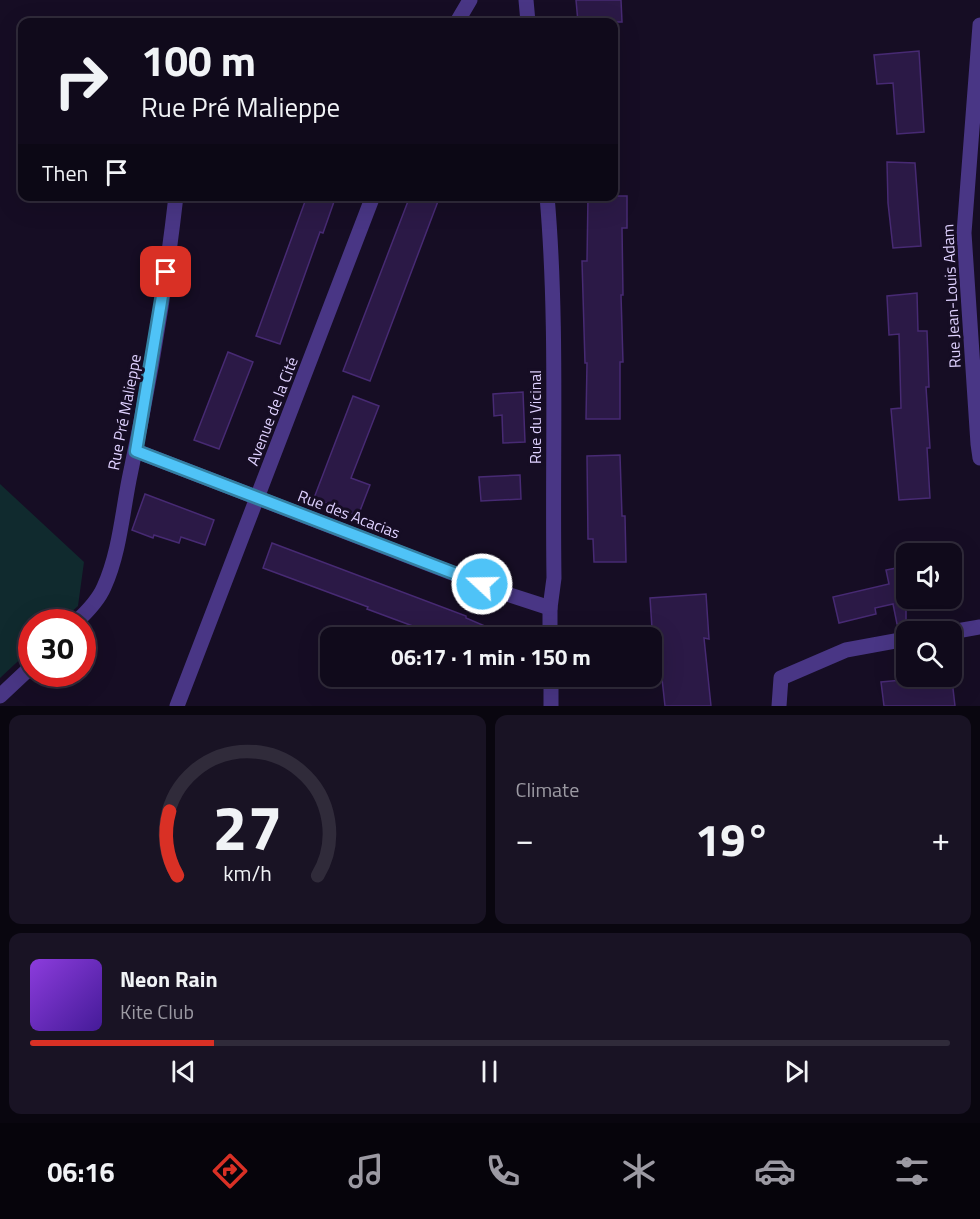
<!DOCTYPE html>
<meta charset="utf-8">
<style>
body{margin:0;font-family:"Titillium Web",sans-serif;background:#191324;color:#f1f3f6;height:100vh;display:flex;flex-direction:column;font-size:22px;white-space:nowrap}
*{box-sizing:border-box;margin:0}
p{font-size:20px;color:#9c9aa3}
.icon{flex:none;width:33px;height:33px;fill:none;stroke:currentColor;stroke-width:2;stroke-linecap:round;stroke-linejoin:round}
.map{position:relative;height:706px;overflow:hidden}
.sheet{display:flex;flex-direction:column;gap:9px;padding:9px;background:#09060f;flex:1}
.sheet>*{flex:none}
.guide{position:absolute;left:18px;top:18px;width:600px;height:183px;border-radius:12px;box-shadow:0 6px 24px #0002,0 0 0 2px #302b3a;background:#100a1b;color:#f1f3f6;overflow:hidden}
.tools{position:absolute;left:896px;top:543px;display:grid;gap:12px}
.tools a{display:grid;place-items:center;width:66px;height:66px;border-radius:12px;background:#100a1b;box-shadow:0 6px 24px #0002,0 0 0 2px #302b3a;font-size:30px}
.speed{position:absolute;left:18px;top:609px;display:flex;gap:12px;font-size:30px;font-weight:700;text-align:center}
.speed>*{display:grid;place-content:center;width:78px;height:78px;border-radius:50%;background:#100a1b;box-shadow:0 6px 24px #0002,0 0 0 2px #302b3a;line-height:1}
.speed .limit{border:9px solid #d22;background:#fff;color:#111}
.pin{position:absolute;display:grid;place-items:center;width:51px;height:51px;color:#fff;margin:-26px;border-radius:12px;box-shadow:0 3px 9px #0006}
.me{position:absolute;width:66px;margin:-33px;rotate:291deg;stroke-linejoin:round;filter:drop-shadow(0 0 4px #0008)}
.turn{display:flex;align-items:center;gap:21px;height:126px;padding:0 24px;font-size:27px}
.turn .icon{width:78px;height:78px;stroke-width:2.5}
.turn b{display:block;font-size:42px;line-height:51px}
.then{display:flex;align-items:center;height:57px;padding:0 24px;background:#0003;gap:12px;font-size:22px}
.big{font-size:45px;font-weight:700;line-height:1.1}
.sheet .widget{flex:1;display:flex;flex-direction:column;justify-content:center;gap:9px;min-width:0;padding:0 21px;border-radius:12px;background:#191324}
.sheet .dial{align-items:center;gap:0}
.dial svg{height:156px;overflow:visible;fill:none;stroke:#302b3a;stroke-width:7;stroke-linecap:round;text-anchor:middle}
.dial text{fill:#f1f3f6;stroke:none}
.song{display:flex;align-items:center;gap:18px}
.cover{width:72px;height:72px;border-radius:9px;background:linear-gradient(135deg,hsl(270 70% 55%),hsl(260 70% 35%))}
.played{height:6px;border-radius:3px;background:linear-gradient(90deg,#d93025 20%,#302b3a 20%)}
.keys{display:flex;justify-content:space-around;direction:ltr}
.heat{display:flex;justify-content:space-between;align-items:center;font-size:33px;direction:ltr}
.sheet .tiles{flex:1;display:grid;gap:9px;grid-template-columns:1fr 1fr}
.widget:last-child{grid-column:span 2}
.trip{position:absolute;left:320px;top:627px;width:342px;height:60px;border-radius:12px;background:#100a1b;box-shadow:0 6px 24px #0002,0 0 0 2px #302b3a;font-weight:700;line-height:60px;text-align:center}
.menu{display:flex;height:96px;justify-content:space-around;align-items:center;background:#06040b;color:#9c9aa3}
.menu .icon{width:42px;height:42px}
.menu .current{color:#d93025}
.menu b{font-size:27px;color:#f1f3f6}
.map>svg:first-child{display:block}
.green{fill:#102a2e}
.building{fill:#2b1946;stroke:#472a73;stroke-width:1.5}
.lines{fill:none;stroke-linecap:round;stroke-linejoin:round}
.minor{stroke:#493685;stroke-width:15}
.route-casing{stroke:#337fa1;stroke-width:15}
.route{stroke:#4fc3f7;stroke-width:10}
.labels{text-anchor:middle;stroke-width:6;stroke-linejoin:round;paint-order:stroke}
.street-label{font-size:16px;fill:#dfd1ff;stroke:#160d24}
</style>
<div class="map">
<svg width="980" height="706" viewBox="0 0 980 706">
<rect width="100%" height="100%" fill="#160d24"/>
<path class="green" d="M0 484 84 562 78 606 60 622H32L31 649 0 678Z"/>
<g class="building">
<path d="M576 0H621L622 22H578Z"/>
<path d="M919 51 924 132 897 134 893 83 877 84 874 55Z"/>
<path d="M887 162 915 163 921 246 893 248 888 203Z"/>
<path d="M307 196H336L323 233 320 232 280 344 256 336Z"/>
<path d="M410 196H440L370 381 343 371Z"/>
<path d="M588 196H627V228H622L623 295H621L623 362H620V419H586L587 363H585L582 261H587Z"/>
<path d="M917 293 918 331H927L929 387H926L930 448H927L930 498 899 500 891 409 901 408 899 334 889 335 887 296Z"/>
<path d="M228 352 253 362 219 449 194 440Z"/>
<path d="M523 392 525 442 503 443 502 415 494 416 493 394Z"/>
<path d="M353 396 379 406 351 478 370 485 358 516 314 498Z"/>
<path d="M620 455 622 516H625L626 562H594L593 539H588L587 456Z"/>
<path d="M520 475 521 499 481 501 479 477Z"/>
<path d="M145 494 214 520 205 545 181 537 179 543 154 535 153 538 132 530Z"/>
<path d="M272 543 466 616V618L513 638H445L367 609 368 607 263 568Z"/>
<path d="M906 566V623L897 624 893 604 875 608 876 614 839 623 833 597 889 584 886 570Z"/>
<path d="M706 594 709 639 704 638 711 706H665L658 642 653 643 650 598Z"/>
<path d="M902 680V686L952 680 955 706H884L881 682Z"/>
</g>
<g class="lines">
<g class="minor">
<path d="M526 0 528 22"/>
<path d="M457 22 470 0"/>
<path d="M980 25 964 233 978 444 980 458"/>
<path d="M547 196C558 323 552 451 554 578L550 608V638"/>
<path d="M136 451 504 593 550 608"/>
<path d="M76 622C87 612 98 601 104 587 119 554 122 516 129 480 149 387 165 292 176 196"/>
<path d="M951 632 980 627"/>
<path d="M551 676V706"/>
<path d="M0 696 32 666"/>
<path d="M177 706 373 196"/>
<path d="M779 706 781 678 846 650 906 639"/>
</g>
</g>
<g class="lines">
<g class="route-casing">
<path id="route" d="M166 272 136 451 482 584"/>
</g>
<use href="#route" class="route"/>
</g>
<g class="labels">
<g class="street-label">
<text transform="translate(951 296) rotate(-93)" y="6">Rue Jean-Louis Adam</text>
<text transform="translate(272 411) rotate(-69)" y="6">Avenue de la Cité</text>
<text transform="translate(124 412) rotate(-79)" y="6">Rue Pré Malieppe</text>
<text transform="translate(535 417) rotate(-90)" y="6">Rue du Vicinal</text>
<text transform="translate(349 514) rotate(21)" y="6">Rue des Acacias</text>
</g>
</g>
</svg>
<div class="tools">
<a><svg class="icon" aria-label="sound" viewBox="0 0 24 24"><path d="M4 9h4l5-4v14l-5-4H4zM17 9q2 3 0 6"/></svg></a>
<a><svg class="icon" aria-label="search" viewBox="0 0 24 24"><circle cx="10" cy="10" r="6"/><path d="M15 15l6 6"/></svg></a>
</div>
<div class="speed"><div class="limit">30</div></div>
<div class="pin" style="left:166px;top:272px;background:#d93025"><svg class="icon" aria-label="arrive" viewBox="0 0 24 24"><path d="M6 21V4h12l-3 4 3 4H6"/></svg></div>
<svg class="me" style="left:482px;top:584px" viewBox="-20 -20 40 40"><circle r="17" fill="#4fc3f7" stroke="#fff" stroke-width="3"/><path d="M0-11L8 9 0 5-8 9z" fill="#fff"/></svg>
<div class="trip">06:17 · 1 min · 150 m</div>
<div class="guide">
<div class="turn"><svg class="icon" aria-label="right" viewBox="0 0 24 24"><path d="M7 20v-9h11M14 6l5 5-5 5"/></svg><div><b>100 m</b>Rue Pré Malieppe</div></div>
<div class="then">Then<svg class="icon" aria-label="arrive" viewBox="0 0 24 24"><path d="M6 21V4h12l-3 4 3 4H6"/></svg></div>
</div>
</div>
<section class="sheet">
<div class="tiles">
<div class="widget dial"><svg viewBox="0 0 100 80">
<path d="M14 69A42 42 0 1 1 86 69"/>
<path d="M14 69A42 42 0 0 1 10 36" stroke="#d93025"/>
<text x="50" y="56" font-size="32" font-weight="700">27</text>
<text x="50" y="72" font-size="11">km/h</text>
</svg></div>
<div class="widget"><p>Climate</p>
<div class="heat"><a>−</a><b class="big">19°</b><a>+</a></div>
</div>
<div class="widget">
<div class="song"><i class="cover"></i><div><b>Neon Rain</b><p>Kite Club</p></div></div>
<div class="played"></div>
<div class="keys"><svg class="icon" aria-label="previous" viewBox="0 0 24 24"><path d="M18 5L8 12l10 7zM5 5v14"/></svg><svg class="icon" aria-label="pause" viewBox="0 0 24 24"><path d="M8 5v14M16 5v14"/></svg><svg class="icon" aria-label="next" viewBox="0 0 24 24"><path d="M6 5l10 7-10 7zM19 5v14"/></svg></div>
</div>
</div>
</section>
<nav class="menu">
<b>06:16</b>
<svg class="icon current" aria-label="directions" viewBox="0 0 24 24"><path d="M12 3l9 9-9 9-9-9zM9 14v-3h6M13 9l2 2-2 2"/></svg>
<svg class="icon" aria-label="music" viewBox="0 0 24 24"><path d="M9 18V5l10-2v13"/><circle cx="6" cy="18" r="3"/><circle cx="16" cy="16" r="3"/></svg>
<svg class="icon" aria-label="phone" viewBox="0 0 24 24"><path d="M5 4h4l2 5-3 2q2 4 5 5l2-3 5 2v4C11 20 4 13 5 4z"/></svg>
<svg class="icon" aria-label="climate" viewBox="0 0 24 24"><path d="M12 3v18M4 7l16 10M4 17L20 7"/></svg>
<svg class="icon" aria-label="car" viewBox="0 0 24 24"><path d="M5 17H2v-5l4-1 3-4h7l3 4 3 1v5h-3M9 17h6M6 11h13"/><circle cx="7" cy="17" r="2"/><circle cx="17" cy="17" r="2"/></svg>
<svg class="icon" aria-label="filters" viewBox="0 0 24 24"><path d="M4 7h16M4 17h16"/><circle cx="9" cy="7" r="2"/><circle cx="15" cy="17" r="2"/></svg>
</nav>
